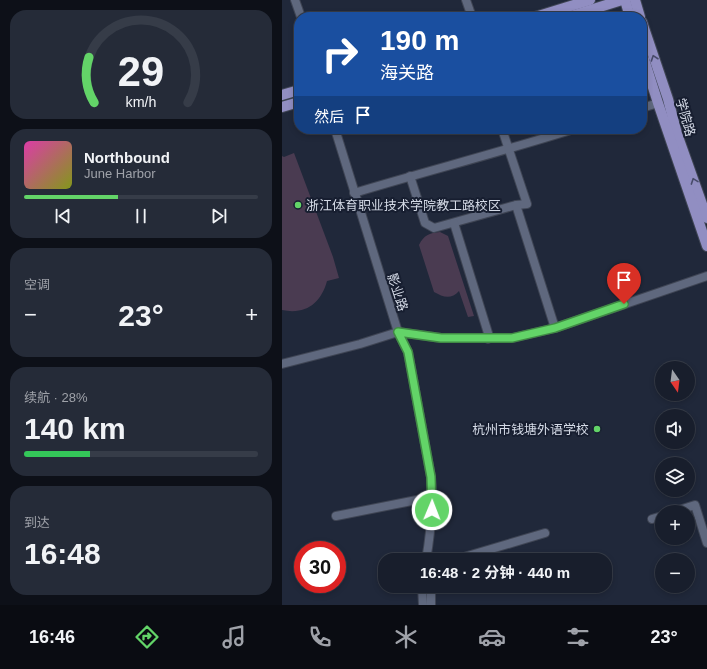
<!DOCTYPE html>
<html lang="zh">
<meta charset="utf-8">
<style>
body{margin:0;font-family:Arial,"Noto Sans SC",sans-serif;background:#252b38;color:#f1f3f6;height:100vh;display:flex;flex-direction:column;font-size:15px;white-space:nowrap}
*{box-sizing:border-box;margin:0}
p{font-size:13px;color:#9fa2a9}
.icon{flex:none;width:22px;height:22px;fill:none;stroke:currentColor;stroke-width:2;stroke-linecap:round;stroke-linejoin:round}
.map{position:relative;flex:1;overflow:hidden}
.sheet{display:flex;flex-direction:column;gap:10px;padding:10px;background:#0d1018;width:282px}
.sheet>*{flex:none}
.banner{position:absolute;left:12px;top:12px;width:353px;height:122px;border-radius:16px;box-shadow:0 2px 6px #0003,0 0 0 1px #363c48;background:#1a4fa0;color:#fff;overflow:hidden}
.needle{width:26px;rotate:166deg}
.fabs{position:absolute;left:373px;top:361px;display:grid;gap:8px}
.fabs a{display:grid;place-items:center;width:40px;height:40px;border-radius:50%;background:#181e2c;box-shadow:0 2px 6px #0003,0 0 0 1px #363c48;font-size:20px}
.speed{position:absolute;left:12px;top:541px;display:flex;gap:8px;font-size:20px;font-weight:700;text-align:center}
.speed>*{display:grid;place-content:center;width:52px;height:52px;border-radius:50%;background:#181e2c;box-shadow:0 2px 6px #0003,0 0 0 1px #363c48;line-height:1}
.speed .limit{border:6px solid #d22;background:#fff;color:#111}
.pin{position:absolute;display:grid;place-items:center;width:34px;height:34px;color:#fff;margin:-41px -17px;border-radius:50% 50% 50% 0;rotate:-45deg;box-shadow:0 0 4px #0007}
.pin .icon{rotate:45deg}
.me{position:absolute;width:44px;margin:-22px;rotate:1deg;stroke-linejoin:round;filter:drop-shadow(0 0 3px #0008)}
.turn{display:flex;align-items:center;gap:14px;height:84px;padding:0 20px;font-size:18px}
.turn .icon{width:52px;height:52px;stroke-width:2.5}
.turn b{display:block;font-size:28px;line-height:34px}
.then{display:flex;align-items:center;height:38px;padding:0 20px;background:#0003;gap:8px;font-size:15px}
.big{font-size:30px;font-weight:700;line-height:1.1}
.sheet .widget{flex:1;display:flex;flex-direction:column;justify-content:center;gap:6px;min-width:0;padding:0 14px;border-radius:16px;background:#252b38}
.sheet .dial{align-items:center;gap:0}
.dial svg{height:104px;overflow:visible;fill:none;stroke:#363c48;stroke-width:7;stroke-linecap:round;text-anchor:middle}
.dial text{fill:#f1f3f6;stroke:none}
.song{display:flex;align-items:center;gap:12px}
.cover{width:48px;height:48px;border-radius:6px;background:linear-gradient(135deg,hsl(320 70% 55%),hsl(70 70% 35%))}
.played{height:4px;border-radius:2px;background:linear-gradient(90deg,#63d468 40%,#363c48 40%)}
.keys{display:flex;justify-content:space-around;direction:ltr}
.heat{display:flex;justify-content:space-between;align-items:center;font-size:22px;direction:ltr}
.charge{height:6px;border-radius:3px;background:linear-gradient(90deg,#34c759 28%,#363c48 0)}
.trip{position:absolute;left:96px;top:553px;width:234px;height:40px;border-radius:16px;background:#181e2c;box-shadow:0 2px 6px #0003,0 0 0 1px #363c48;font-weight:700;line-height:40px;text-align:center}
.menu{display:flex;height:64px;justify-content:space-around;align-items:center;background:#0a0c12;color:#9fa2a9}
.menu .icon{width:28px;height:28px}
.menu .on{color:#63d468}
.menu b{font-size:18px;color:#f1f3f6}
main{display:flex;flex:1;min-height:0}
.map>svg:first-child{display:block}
.green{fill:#4a3b51}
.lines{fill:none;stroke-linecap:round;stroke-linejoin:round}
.minor-casing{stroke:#3f4554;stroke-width:10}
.major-casing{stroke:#3f4554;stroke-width:12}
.minor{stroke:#5f687e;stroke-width:8}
.major{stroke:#918ec2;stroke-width:10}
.oneway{stroke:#484b6a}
.route-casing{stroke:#408a44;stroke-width:10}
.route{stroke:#63d468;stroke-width:7}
.poi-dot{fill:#63d468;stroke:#171e30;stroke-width:1.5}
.labels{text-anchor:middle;stroke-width:4;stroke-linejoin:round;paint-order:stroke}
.street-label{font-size:13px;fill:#d4dae6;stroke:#171e30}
.poi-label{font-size:13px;fill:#d4dae6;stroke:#171e30;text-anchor:start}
</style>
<main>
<section class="sheet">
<div class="widget dial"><svg viewBox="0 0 100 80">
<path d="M14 69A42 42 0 1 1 86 69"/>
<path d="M14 69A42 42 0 0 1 10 34" stroke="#63d468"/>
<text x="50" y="56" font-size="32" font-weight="700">29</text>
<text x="50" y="72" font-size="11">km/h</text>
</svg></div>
<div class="widget">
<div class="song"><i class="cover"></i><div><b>Northbound</b><p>June Harbor</p></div></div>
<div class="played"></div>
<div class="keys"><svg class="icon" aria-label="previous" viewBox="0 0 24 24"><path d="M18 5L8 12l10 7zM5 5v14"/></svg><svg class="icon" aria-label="pause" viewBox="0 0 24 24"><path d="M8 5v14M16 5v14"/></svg><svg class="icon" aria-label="next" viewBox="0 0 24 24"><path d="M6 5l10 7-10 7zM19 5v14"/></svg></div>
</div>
<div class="widget"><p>空调</p>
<div class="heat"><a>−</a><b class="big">23°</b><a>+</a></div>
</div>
<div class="widget"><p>续航 · 28%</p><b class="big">140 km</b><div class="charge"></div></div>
<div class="widget"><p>到达</p><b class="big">16:48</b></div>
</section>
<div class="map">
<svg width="425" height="605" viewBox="0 0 425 605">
<rect width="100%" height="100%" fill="#20283a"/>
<g class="green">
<path d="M12 153 51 257 57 278 45 281C39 303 24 315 0 310V156L2 157Z"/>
<path d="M158 232 166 236 192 316 186 317 177 291C169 300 161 297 152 292L137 245C142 235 147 233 158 232Z"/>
</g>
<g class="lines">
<g class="minor-casing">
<g id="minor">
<path d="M13 0 19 17"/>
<path d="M184 0 190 17"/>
<path d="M360 108 376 103"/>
<path d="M53 129 116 332 126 352 149 477C151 505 149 532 144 560"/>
<path d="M128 176 143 223 152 228 234 205 245 204 220 129"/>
<path d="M72 193C145 171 219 152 292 129"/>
<path d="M234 205 273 328"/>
<path d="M172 223 206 333V339"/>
<path d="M0 364 78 344 116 332 159 338H231L273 328 425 276"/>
<path d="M391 512 413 505 425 543"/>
<path d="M54 516 150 497"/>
<path d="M370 519 380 516"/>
<path d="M172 560 263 533"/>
<path d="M140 586 141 605"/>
<path d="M149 605V586"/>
</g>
</g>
<g class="major-casing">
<g id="major">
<path d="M343 0 348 17"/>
<path d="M353 0 358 17"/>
<path d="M253 17 308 0"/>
<path d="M286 17 340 0"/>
<path d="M360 22 386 99 395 134 425 218"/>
<path d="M360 53 376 103 425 246"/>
<path d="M0 95 17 90"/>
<path d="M0 107 17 102"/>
</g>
</g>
<use href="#minor" class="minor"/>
<use href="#major" class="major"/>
</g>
<defs><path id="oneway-chevron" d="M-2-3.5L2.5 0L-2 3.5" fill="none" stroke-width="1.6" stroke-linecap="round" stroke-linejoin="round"/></defs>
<g class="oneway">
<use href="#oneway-chevron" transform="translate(372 58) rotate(-109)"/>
<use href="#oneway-chevron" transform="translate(412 181) rotate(-110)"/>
</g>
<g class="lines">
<g class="route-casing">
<path id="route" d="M150 510 149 477 126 352 116 332 159 338H230L273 328 342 304"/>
</g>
<use href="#route" class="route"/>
</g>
<g class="poi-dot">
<circle cx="16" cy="205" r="4"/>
<circle cx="315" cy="429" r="4"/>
</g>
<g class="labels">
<g class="street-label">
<text transform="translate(404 117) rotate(74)" y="5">学院路</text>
<text transform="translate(116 292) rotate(72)" y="5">影业路</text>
</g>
<g class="poi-label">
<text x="24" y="210">浙江体育职业技术学院教工路校区</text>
<text x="307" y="434" text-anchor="end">杭州市钱塘外语学校</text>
</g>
</g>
</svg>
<div class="fabs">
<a><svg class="needle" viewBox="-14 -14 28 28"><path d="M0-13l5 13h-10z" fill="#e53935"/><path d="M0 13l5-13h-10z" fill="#9fa2a9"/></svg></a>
<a><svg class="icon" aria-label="sound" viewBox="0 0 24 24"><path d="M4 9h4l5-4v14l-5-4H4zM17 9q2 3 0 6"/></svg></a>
<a><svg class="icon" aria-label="layers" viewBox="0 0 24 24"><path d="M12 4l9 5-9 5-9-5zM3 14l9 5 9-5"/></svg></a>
<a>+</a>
<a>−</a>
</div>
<div class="speed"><div class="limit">30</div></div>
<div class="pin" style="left:342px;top:304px;background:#d93025"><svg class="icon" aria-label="arrive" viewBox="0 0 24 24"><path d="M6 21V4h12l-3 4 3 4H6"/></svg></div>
<svg class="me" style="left:150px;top:510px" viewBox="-20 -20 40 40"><circle r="17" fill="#63d468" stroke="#fff" stroke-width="3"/><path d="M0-11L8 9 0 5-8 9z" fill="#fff"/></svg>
<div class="trip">16:48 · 2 分钟 · 440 m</div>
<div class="banner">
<div class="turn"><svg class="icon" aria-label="right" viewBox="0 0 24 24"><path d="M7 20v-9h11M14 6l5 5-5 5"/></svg><div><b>190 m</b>海关路</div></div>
<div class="then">然后<svg class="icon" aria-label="arrive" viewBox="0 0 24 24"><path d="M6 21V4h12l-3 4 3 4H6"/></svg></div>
</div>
</div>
</main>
<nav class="menu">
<b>16:46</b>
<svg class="icon on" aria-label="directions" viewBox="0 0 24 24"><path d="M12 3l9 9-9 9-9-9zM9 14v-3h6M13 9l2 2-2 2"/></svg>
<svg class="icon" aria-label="music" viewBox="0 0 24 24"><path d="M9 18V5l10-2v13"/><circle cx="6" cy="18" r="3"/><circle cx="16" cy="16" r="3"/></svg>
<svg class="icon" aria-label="phone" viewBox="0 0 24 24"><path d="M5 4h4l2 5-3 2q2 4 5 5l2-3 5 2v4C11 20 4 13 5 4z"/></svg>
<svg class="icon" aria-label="climate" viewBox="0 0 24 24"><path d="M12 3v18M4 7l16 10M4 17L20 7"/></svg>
<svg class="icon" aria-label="car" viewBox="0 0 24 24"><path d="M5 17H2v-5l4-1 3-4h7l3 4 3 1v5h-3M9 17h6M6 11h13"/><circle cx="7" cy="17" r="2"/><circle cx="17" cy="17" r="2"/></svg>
<svg class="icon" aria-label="filters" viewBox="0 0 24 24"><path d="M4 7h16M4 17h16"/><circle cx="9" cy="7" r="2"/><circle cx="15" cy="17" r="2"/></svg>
<b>23°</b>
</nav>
